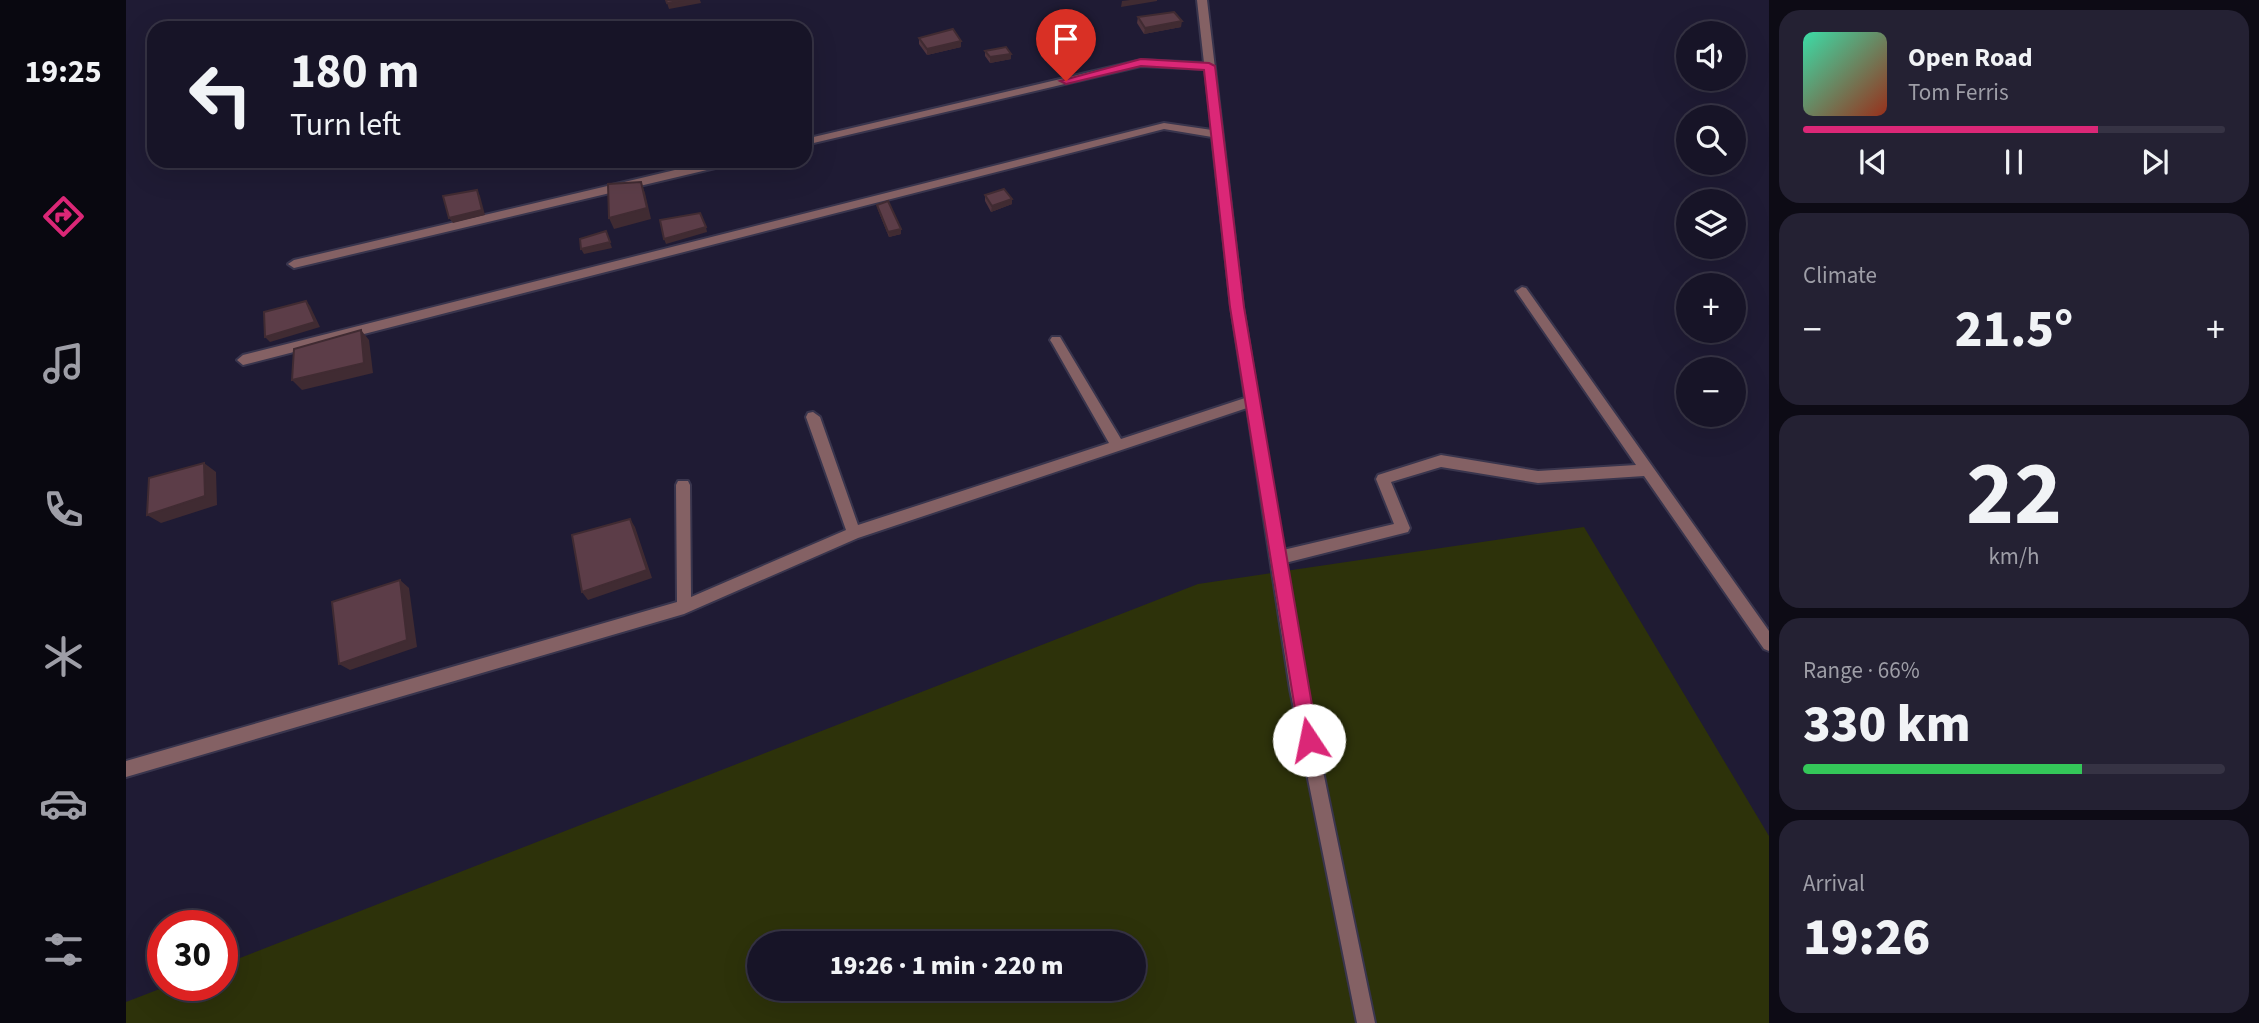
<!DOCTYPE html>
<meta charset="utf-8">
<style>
body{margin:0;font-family:"Source Sans 3",sans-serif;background:#242133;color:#f1f3f6;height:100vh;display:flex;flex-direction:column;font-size:26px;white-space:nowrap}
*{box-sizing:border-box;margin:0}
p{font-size:23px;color:#9e9ea7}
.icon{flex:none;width:38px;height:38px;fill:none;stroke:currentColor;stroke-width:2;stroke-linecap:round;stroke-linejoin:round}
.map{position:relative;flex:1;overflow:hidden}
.sheet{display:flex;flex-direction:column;gap:10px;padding:10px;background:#0d0b15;width:490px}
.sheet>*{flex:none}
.banner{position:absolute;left:21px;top:21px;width:665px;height:147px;border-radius:21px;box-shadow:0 7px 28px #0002,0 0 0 2px #363344;background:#171427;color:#f1f3f6;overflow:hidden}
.tools{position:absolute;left:1550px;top:21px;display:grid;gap:14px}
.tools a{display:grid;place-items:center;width:70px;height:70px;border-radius:50%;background:#171427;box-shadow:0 7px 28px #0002,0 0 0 2px #363344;font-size:35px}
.speed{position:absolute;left:21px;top:910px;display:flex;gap:14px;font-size:35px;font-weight:700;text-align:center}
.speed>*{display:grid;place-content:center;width:91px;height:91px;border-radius:50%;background:#171427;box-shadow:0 7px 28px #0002,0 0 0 2px #363344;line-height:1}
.speed .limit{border:10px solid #d22;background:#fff;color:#111}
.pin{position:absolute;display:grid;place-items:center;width:60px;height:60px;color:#fff;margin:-72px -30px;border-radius:50% 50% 50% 0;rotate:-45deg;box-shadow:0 0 7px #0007}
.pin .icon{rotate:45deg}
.me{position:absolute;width:77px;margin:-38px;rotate:349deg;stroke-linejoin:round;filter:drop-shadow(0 0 5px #0008)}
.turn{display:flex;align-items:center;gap:24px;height:147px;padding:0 28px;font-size:32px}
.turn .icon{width:91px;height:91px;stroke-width:2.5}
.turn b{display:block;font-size:49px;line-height:60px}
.big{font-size:52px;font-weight:800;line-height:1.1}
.sheet .widget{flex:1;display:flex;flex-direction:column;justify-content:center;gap:10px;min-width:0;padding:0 24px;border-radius:21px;background:#242133}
.sheet .dial{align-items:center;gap:0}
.dial b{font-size:91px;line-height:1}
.song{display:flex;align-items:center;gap:21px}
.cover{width:84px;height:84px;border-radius:10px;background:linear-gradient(135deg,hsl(160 70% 55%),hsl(10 70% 35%))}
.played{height:7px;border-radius:4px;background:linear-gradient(90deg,#db2777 70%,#363344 70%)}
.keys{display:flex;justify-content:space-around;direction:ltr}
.heat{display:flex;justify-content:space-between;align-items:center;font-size:38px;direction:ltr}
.charge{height:10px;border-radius:5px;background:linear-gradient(90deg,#34c759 66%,#363344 0)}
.trip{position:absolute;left:621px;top:931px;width:399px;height:70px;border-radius:35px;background:#171427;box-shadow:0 7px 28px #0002,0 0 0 2px #363344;font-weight:800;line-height:70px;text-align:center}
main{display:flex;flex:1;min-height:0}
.tabs{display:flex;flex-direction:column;width:126px;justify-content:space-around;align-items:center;background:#090810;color:#9e9ea7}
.tabs .icon{width:49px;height:49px}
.tabs .selected{color:#db2777}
.tabs b{font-size:32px;color:#f1f3f6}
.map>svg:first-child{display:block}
.green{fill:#2d320a;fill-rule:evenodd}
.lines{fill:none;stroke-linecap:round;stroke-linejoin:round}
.street-casing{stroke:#39354d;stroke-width:4}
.street{fill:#846164;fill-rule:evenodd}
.wall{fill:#4f343e}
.shaded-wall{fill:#402b32}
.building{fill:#5c3d48;stroke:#402b32;stroke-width:2}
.route{fill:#db2777;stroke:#8e194d;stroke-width:2}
</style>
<main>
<nav class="tabs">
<b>19:25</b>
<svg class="icon selected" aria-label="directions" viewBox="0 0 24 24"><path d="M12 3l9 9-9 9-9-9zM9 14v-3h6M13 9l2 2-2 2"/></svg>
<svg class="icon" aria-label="music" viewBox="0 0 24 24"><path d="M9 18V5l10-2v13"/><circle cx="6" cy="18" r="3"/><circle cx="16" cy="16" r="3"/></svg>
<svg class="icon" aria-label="phone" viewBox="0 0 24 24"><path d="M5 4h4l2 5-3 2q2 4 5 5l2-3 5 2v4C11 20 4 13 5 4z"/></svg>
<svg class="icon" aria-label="climate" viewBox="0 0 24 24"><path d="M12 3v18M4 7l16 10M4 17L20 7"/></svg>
<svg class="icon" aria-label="car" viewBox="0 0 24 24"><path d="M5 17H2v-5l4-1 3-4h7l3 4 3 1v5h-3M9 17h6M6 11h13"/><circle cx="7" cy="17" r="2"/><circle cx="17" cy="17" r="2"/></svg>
<svg class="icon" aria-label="filters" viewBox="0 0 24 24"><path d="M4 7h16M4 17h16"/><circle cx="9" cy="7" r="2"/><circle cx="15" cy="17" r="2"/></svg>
</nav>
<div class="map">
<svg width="1643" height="1023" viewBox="0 0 1643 1023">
<rect width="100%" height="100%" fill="#1f1b34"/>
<path class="green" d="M1458 527 1643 836V1023H0V1002L44 985H96V965L1072 584ZM634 943H1008V989H634Z"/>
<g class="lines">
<g class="street-casing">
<g id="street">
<path d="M1071 0H1081L1117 307 1157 550 1268 524 1250 479 1252 475 1315 455 1412 471 1510 465 1392 294 1390 291 1396 287 1400 288 1643 631V651L1638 649 1518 476 1412 483 1315 467 1265 482 1284 528 1282 532 1159 563 1180 689 1249 1023H1231L1164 689 1121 408 732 538 558 614 0 777V761L551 602 550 485 552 481H562L564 485 565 597 720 530 680 417 682 413 687 412 694 417 732 525 983 443 926 343 924 340 926 337H934L995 439 1119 398 1105 307 1086 137 1038 129 117 365 111 360 117 355 1038 123 1086 130 1079 69 1015 66 679 145V139L1015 60 1078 63Z"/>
<path d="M587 161H607L602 165 168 268 162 264 168 260Z"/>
</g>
</g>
<use href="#street" class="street"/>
</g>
<g class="wall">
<path d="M1012 17 1055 27 1018 34 1011 23Z"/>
<path d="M793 38 835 41V47L801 55 793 44Z"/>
<path d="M859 51 885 59 864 63 859 56Z"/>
<path d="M859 195 886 204 865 212 859 201Z"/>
<path d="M751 205 775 229V234L763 237 752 210Z"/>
</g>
<g class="shaded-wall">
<path d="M558 0H574L575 3 543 9 541 3Z"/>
<path d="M1004 0H1031V1L995 7 996 1Z"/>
<path d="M1056 21 1055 27 1018 34 1019 28Z"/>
<path d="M835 41V47L801 55V49Z"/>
<path d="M885 54V59L864 63V57Z"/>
<path d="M515 182 519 193 525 219 488 229 483 218Z"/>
<path d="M351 190 354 196 359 215 327 223 323 218Z"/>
<path d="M886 199V204L865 212 866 206Z"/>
<path d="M580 227 581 232 540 244 538 239Z"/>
<path d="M775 229V234L763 237 762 232Z"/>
<path d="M480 231 486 248 458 254 455 249Z"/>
<path d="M180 301 184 306 194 327 144 342 139 337Z"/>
<path d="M235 330 243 340 247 373 176 390 166 380Z"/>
<path d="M78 463 90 472 91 505 35 523 21 515Z"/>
<path d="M504 519 509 527 526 578 462 600 456 592Z"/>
<path d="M274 580 283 588 291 647 224 670 213 664Z"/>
</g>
<g class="building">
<path d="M540 0H558L541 3Z"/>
<path d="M1048 12 1056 21 1019 28 1012 17Z"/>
<path d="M827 29 835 41 801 49 793 38Z"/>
<path d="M880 47 885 54 864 57 859 51Z"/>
<path d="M515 182 521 208 483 218 482 184Z"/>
<path d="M878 189 886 199 866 206 859 195Z"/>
<path d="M351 190 356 210 323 218 317 196Z"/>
<path d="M762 201 775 229 762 232 751 205Z"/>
<path d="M574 213 580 227 538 239 534 220Z"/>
<path d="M480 231 484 242 455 249 454 239Z"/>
<path d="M180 301 189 322 139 337 138 312Z"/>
<path d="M235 330 238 363 166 380 168 349Z"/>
<path d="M78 463 79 496 21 515 23 478Z"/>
<path d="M504 519 521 570 456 592 446 535Z"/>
<path d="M274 580 281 640 213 664 206 602Z"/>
</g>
<path class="route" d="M1015 59 1083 63 1089 66 1118 307 1192 740 1189 747 1183 749 1176 747 1174 740 1104 307 1078 70 1015 66 940 84 934 81Z"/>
</svg>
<div class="tools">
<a><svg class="icon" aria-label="sound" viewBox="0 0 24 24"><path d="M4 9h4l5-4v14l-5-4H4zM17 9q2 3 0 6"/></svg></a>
<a><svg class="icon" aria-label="search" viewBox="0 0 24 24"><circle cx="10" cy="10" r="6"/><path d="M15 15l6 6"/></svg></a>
<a><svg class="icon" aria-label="layers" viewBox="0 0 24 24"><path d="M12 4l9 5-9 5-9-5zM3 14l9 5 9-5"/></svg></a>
<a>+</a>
<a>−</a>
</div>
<div class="speed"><div class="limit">30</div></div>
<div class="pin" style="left:940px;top:81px;background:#d93025"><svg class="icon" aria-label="arrive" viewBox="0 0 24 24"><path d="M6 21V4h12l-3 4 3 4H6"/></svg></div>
<svg class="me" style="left:1183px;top:740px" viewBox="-20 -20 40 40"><circle r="19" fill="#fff"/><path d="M0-13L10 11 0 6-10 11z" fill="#db2777"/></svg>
<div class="trip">19:26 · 1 min · 220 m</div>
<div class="banner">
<div class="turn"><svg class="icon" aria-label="left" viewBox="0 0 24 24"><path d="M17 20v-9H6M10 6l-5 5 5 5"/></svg><div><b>180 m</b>Turn left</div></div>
</div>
</div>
<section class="sheet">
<div class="widget">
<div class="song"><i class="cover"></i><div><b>Open Road</b><p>Tom Ferris</p></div></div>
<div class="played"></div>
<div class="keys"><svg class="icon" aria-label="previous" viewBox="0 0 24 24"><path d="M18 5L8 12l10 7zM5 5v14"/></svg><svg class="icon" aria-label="pause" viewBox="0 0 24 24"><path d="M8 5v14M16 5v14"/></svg><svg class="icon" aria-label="next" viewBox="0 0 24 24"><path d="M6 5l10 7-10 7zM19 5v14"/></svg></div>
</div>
<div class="widget"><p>Climate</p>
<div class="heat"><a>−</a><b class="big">21.5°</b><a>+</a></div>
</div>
<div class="widget dial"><b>22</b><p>km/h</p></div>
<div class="widget"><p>Range · 66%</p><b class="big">330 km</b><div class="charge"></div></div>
<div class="widget"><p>Arrival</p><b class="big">19:26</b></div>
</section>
</main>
